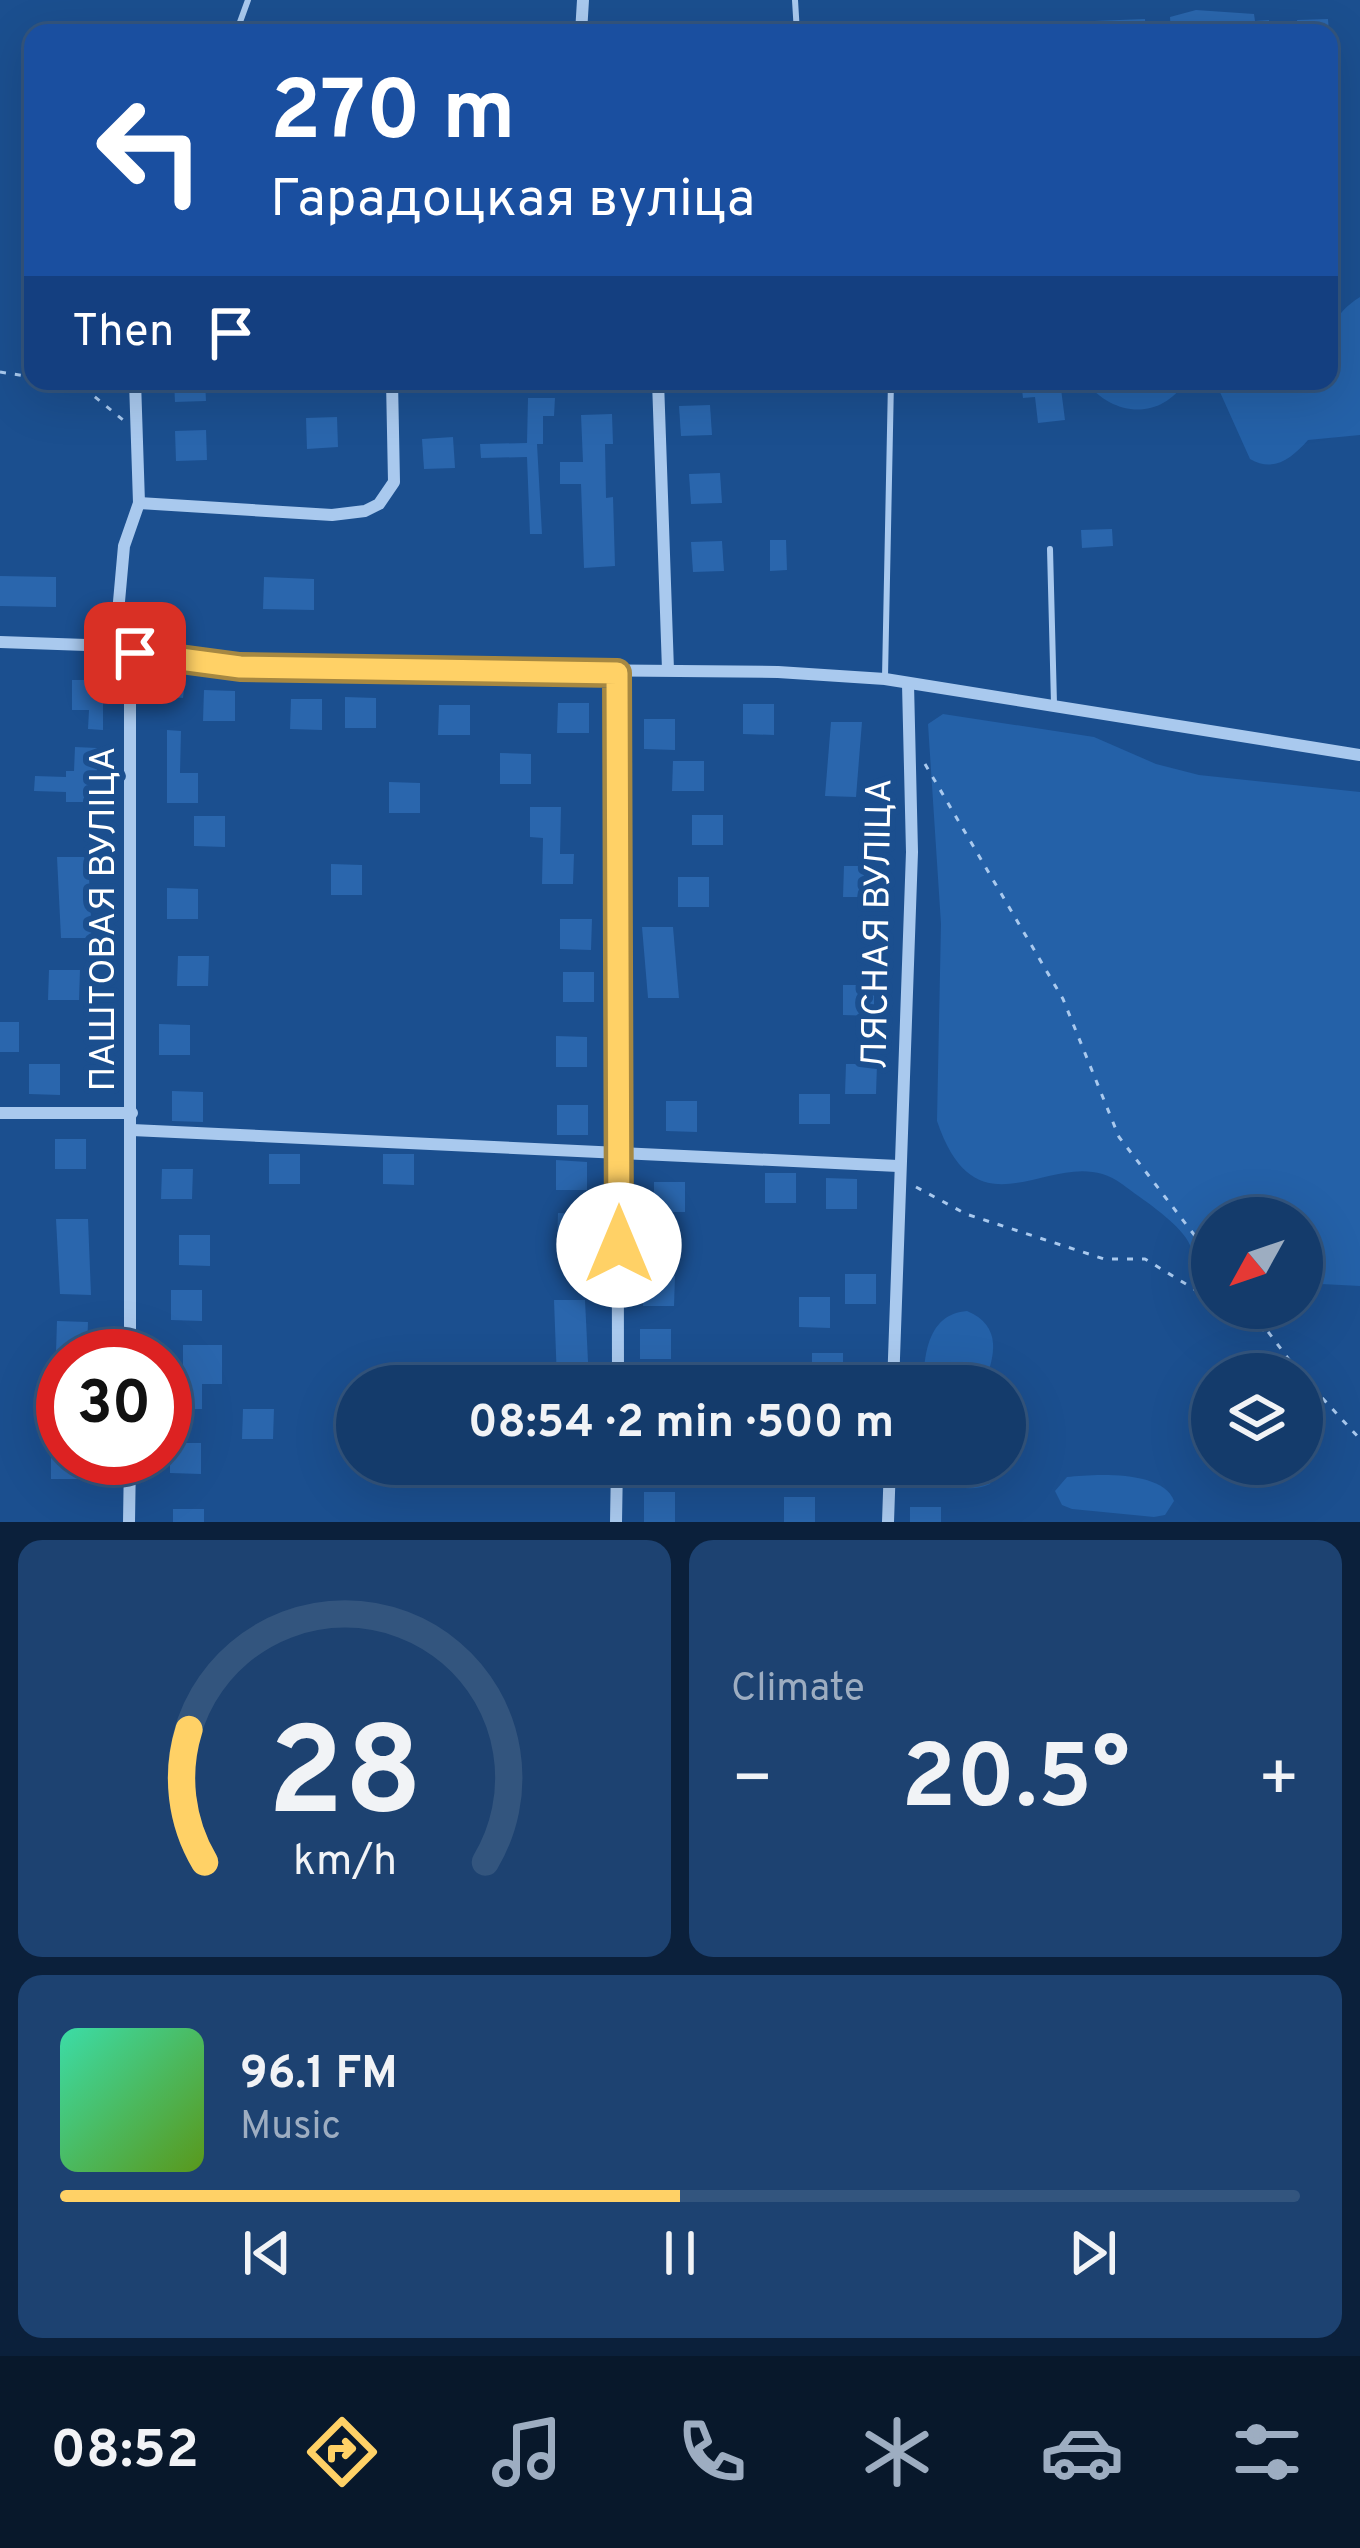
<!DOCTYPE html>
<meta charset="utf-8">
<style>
body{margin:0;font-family:Overpass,sans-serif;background:#1d4271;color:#f1f3f6;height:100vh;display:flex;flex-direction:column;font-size:45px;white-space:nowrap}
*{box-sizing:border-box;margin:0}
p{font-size:39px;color:#9dadc1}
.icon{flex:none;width:66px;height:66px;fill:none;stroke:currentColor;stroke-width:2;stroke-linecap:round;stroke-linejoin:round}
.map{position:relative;height:1522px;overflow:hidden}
.drawer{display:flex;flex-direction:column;gap:18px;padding:18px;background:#0b203b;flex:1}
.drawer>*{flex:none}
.guide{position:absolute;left:24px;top:24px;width:1314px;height:366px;border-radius:24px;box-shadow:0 12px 48px #0002,0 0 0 3px #33557e;background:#1a4fa0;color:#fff;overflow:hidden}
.needle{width:78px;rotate:230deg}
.fabs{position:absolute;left:1191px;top:1197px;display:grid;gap:24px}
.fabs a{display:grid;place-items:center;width:132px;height:132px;border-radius:50%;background:#143b6b;box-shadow:0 12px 48px #0002,0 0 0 3px #33557e;font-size:60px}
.speed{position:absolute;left:36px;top:1329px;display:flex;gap:24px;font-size:60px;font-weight:700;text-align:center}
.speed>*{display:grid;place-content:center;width:156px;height:156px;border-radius:50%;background:#143b6b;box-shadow:0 12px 48px #0002,0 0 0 3px #33557e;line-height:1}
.speed .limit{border:18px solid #d22;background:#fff;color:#111}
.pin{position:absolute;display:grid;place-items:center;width:102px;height:102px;color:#fff;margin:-51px;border-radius:24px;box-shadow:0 6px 18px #0006}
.me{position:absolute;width:132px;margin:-66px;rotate:0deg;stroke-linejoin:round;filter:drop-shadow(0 0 9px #0008)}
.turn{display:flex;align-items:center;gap:42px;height:252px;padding:0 48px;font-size:54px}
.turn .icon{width:156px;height:156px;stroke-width:2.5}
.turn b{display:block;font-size:84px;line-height:102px}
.then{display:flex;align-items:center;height:114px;padding:0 48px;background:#0003;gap:24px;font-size:45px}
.big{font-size:90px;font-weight:700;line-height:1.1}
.drawer .card{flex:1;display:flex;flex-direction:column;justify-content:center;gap:18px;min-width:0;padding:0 42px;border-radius:24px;background:#1d4271}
.drawer .dial{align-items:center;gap:0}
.dial svg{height:312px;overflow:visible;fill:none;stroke:#33557e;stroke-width:7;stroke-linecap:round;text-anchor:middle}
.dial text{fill:#f1f3f6;stroke:none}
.song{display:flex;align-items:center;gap:36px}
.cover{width:144px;height:144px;border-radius:18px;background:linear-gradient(135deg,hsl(160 70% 55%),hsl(90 70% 35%))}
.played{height:12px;border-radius:6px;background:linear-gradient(90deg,#ffd166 50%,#33557e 50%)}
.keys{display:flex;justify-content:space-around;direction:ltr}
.heat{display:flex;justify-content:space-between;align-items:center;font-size:66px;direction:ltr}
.drawer .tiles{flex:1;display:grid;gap:18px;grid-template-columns:1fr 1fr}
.card:last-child{grid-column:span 2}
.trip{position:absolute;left:336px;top:1365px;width:690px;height:120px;border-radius:60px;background:#143b6b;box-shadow:0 12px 48px #0002,0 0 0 3px #33557e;font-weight:700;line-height:120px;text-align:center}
.tabs{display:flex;height:192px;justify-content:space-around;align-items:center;background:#08182b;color:#9dadc1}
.tabs .icon{width:84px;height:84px}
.tabs .current{color:#ffd166}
.tabs b{font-size:54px;color:#f1f3f6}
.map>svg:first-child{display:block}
.green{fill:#2461a8}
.building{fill:#2a66ad}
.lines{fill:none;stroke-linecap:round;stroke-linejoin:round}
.path{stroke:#a9c9ee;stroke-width:3;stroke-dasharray:6 9;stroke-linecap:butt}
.service{stroke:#a9c9ee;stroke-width:6}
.minor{stroke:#a9c9ee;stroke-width:12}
.route-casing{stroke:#a68842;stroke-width:30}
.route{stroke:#ffd166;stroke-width:21}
.labels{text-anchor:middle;stroke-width:12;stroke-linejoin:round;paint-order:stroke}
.street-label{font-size:36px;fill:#fff;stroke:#1b4f8f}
</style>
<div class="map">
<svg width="1360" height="1522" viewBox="0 0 1360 1522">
<rect width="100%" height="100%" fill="#1b4f8f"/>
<g class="green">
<path d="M1360 297V435L1308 440C1292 458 1274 473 1250 459L1215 381H1329C1329 342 1324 320 1360 297Z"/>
<path d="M1085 381H1186C1160 421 1113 417 1085 381Z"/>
<path d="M943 714 1094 737 1156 764 1199 775 1360 792V1286L1302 1283V1218H1212V1308H1260C1202 1352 1206 1267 1186 1238 1171 1217 1143 1200 1122 1184 1058 1136 980 1248 937 1121L941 924 928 724Z"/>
<path d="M967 1311C1003 1326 995 1357 983 1386H923C924 1354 928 1314 967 1311Z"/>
<path d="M929 1464H996L997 1466 990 1484C965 1495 944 1484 929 1464Z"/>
<path d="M1067 1477C1095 1474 1163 1470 1174 1501L1165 1515 1154 1517 1072 1509 1062 1505 1055 1491Z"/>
</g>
<g class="building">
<path d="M1196 10 1254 14 1255 21 1269 20V33H1171L1170 17Z"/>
<path d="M1145 19 1146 33H1094V21Z"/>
<path d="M1328 19 1329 33H1298L1297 20Z"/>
<path d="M174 381H205L206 401 175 402Z"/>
<path d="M939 381H974V391L940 392Z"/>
<path d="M1021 381H1060L1065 420 1038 423 1035 397 1023 398Z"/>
<path d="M528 398H555L554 416H543V444H537L542 534H530L527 457 481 458 480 444 527 443Z"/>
<path d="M710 405 712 435 681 436 679 406Z"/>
<path d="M612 414 613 444H605L606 498 613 497 615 566 584 568 581 484H560V462H583L581 415Z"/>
<path d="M337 417 338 447 307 449 306 418Z"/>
<path d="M206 430 207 460 176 461 175 431Z"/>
<path d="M453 437 455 468 424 469 422 439Z"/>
<path d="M720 473 722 503 691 504 689 474Z"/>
<path d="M1112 529 1113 546 1082 548 1081 530Z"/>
<path d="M770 540H786L787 570 770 571Z"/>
<path d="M722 541 724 571 693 572 691 542Z"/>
<path d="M0 576 56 577V607L0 606Z"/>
<path d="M264 577 314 579V610L263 609Z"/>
<path d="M156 679 185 681 183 698 155 695Z"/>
<path d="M72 680H103V730L88 729 89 710H72Z"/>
<path d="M204 690 235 691V721H203Z"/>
<path d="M345 697 376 698V728H345Z"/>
<path d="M291 699H322V730L290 729Z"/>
<path d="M558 703H589V733H557Z"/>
<path d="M743 704H774V735L743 734Z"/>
<path d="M439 705H470V735H438Z"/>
<path d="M644 719H675V750L644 749Z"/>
<path d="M831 722H862L856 797 825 796Z"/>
<path d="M167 730 181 731 180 773H198V803H167Z"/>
<path d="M75 747 97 748V802H66V792L34 791 35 776 66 777V771H74Z"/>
<path d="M500 753 531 754V784H500Z"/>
<path d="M673 761H704V791H672Z"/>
<path d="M389 782 420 783V813H389Z"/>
<path d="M530 807H561L560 854H574L573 884H542L543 838 530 837Z"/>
<rect x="692" y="815" width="31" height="30"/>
<path d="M194 816H225V847L194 846Z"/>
<path d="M57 857H88L92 938H61Z"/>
<path d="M331 864 362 865V895H331Z"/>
<path d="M844 866H875L874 897H843Z"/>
<rect x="678" y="877" width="31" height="30"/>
<path d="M167 888 198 889V919H167Z"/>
<path d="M560 919H592L591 950 560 949Z"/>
<path d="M642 927H673L679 998H648Z"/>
<path d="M178 956H209L208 986H177Z"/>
<path d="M49 970H80L79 1000H48Z"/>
<rect x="563" y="972" width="31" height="30"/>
<path d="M843 985H874V1016L843 1015Z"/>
<rect x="0" y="1022" width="19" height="30"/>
<path d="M159 1024 190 1025V1055H159Z"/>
<path d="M556 1036 587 1037V1067H556Z"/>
<path d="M29 1064H60V1095L29 1094Z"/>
<path d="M846 1064H877L876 1094H845Z"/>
<path d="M172 1091 203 1092V1122L172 1121Z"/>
<rect x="799" y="1094" width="31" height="30"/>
<path d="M666 1101H697V1132L666 1131Z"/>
<rect x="557" y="1105" width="31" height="30"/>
<rect x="55" y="1139" width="31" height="30"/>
<rect x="269" y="1154" width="31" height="30"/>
<path d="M383 1154H414V1185L383 1184Z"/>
<path d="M556 1160 587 1162V1190H556Z"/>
<path d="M162 1169H193L192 1199H161Z"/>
<rect x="765" y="1173" width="31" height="30"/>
<path d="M826 1178 857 1179V1209H826Z"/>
<rect x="654" y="1182" width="31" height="30"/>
<path d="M558 1213 589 1214V1244H557Z"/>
<path d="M56 1219H88L91 1295 60 1294Z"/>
<path d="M179 1235H210V1266L179 1265Z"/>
<rect x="845" y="1274" width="31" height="30"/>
<path d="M644 1276H675L674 1306H643Z"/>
<path d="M171 1290H202V1321L171 1320Z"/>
<path d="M799 1297H830V1328L799 1327Z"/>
<path d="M554 1300H585L589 1382 557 1381Z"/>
<path d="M57 1321 88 1322 87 1352H56Z"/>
<rect x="640" y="1329" width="31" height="30"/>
<path d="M183 1345H222V1384H202V1409H169V1395H183Z"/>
<rect x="812" y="1353" width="31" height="30"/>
<path d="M243 1409H274L273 1439H242Z"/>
<path d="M170 1443H201V1474L170 1473Z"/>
<path d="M51 1449H63V1458H82V1479H51Z"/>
<rect x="644" y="1492" width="31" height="30"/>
<rect x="784" y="1497" width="31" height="25"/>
<rect x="910" y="1507" width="31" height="15"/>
<rect x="173" y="1509" width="31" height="13"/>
</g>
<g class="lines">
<g class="path">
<path d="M0 372 33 377"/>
<path d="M54 381 83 387 123 420"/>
<path d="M925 764 1063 999 1119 1137 1212 1258"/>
<path d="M916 1187 966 1214 1104 1259H1145L1212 1300"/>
<path d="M1236 1308 1267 1333"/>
<path d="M1250 1308 1300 1374"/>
<path d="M1302 1376 1360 1439"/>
</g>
<g class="service">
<path d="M795 0 797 33"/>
<path d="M236 33 248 0"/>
<path d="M1050 549 1054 704"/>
<path d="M885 677 891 381"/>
</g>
<g class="minor">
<path d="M581 33 583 0"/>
<path d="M658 381 668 670"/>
<path d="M139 503 332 515 365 511 379 504 394 482 392 381"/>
<path d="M0 642 115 646 175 661 240 667 778 672 885 679 1360 755"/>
<path d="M115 646 124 546 139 503 135 381"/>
<path d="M617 673 618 1386"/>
<path d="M0 1113H132"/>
<path d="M132 1130 898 1166"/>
<path d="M130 1356V698L135 653"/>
<path d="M893 1386 912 852 908 684"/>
<path d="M129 1522 130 1458"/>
<path d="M616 1522 617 1464"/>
<path d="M888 1522 890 1464"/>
</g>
</g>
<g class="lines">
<g class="route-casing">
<path id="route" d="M135 653 240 667 617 673 619 1245"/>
</g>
<use href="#route" class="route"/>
</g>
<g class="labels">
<g class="street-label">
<text transform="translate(101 919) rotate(-90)" y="13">ПАШТОВАЯ ВУЛІЦА</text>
<text transform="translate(875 924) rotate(-89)" y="13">ЛЯСНАЯ ВУЛІЦА</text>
</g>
</g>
</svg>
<div class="fabs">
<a><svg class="needle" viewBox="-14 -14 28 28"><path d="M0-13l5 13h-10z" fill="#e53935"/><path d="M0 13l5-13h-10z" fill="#9dadc1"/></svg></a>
<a><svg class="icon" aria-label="layers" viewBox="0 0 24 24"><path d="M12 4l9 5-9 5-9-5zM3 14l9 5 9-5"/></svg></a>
</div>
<div class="speed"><div class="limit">30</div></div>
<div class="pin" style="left:135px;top:653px;background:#d93025"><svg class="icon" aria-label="arrive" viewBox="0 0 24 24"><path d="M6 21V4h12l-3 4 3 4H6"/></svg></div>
<svg class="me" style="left:619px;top:1245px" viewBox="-20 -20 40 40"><circle r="19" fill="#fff"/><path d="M0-13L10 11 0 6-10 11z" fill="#ffd166"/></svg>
<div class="trip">08:54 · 2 min · 500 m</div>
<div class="guide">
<div class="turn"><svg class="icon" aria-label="left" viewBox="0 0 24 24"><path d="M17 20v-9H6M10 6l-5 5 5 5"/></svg><div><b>270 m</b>Гарадоцкая вуліца</div></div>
<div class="then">Then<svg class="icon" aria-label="arrive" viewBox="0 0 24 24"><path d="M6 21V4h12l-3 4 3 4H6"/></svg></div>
</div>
</div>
<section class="drawer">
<div class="tiles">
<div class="card dial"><svg viewBox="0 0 100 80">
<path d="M14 69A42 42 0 1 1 86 69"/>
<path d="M14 69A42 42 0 0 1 10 35" stroke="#ffd166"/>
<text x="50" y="56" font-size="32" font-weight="700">28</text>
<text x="50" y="72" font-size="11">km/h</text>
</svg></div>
<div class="card"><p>Climate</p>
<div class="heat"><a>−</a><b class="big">20.5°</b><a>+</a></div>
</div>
<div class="card">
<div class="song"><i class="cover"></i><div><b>96.1 FM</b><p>Music</p></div></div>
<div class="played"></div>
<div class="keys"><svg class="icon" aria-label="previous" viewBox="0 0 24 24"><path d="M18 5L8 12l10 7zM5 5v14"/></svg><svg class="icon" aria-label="pause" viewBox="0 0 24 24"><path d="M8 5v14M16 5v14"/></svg><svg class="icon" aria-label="next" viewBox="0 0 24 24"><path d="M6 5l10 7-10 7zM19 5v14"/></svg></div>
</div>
</div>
</section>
<nav class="tabs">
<b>08:52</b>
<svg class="icon current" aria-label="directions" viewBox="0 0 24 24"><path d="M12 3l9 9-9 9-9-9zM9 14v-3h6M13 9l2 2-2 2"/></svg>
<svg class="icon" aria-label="music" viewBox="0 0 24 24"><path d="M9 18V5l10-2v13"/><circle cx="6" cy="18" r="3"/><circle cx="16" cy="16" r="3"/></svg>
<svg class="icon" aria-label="phone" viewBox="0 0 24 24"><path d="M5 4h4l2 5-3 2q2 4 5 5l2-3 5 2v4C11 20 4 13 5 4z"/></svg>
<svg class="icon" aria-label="climate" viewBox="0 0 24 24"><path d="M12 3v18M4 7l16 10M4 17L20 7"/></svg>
<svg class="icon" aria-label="car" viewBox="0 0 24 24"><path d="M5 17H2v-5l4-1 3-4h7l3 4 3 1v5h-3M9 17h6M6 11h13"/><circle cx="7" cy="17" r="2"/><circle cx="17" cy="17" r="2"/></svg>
<svg class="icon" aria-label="filters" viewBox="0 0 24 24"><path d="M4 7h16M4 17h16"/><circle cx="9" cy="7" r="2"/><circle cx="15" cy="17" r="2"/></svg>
</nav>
